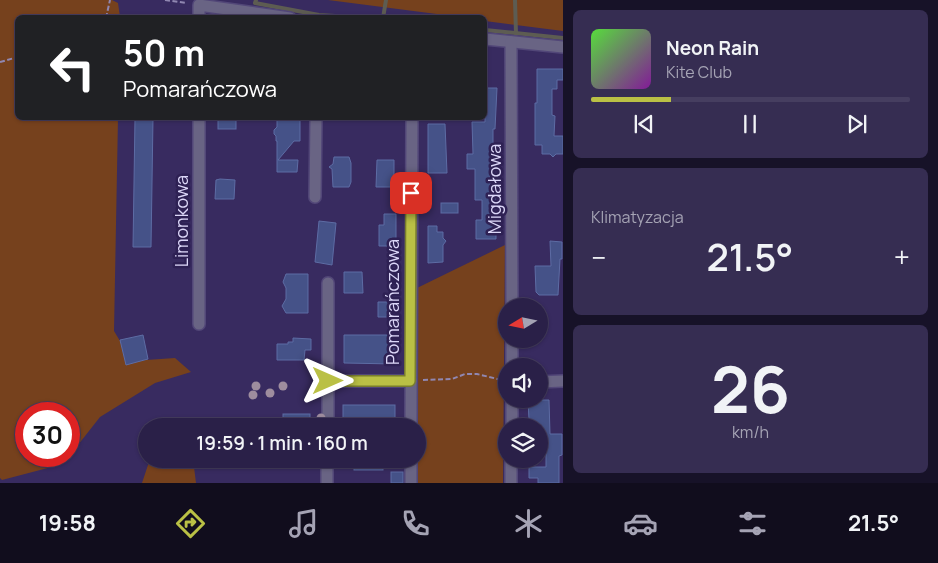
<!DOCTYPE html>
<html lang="pl">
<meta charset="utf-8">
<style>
body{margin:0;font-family:Manrope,sans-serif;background:#362d52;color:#f1f3f6;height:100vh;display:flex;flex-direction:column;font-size:19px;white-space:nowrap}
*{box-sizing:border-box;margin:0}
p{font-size:16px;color:#a5a3b4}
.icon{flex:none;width:28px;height:28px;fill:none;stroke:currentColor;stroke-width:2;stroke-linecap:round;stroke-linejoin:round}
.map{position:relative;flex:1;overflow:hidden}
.panel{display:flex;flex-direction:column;gap:10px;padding:10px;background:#171228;width:375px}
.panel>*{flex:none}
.top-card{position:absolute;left:15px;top:15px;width:472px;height:105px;border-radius:8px;box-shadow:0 1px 4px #0004,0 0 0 1px #463e60;background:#202124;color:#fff;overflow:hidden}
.needle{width:32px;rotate:260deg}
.buttons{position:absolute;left:498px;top:298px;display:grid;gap:10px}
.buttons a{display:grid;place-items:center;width:50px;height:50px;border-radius:50%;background:#2a2048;box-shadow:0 1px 4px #0004,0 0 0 1px #463e60;font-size:25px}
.speed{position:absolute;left:15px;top:402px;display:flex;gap:10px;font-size:25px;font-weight:700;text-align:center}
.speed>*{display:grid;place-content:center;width:65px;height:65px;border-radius:50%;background:#2a2048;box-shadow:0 1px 4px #0004,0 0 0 1px #463e60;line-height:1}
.speed .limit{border:8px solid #d22;background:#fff;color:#111}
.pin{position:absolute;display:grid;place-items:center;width:42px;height:42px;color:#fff;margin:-21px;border-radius:10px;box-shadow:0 2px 8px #0006}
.me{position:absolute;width:55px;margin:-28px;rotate:90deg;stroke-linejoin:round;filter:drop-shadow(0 0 4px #0008)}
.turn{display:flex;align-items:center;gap:18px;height:105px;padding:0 25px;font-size:22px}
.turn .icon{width:65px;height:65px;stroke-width:2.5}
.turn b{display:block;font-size:35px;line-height:42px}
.big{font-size:38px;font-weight:600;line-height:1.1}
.panel .tile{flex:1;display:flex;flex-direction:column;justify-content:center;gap:8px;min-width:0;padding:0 18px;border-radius:8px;background:#362d52}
.panel .dial{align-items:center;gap:0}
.dial b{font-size:65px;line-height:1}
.song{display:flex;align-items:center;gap:15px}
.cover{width:60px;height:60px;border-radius:8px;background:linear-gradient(135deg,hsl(110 70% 55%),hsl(290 70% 35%))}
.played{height:5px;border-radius:2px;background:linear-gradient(90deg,#bac045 25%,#463e60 25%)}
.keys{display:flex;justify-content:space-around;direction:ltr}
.heat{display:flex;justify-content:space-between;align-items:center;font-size:28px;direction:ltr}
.trip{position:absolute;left:138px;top:418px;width:288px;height:50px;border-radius:25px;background:#2a2048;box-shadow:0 1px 4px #0004,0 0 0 1px #463e60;font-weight:600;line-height:50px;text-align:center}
.dock{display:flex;height:80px;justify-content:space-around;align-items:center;background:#110d1d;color:#a5a3b4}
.dock .icon{width:35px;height:35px}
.dock .active{color:#bac045}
.dock b{font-size:22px;color:#f1f3f6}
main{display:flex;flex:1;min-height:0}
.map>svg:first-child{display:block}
.green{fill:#76411d;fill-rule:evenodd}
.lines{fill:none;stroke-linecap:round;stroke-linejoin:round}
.stream{stroke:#5d5c52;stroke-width:4}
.building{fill:#455288;stroke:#5d6ca4}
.street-casing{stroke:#524778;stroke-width:14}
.path{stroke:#9087b1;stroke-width:2;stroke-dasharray:5 2.5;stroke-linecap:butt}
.street{stroke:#696484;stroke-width:11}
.tree{fill:#9e8d9e}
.route-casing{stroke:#797d2d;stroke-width:12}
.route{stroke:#bac045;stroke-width:9}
.labels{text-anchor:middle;stroke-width:5;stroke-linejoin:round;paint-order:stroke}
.street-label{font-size:18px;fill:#dcd7f8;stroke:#2e2154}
</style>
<main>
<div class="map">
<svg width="563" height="483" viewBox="0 0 563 483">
<rect width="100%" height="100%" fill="#382b60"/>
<g class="green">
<path d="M0 0H112L118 3 120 17 18 18V118H118L114 331 132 361 175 358 191 372 155 383 100 417 63 464 2 480 0 478ZM26 414H69V456H26Z"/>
<path d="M328 0H563V31L485 21V18L460 17Z"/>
<path d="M505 245 503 483H412C422 427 414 363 411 307L417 288Z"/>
<path d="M150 459H193L196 483H142Z"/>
</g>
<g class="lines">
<g class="stream">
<path d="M256 0 255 3 319 15 368 18"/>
<path d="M515 0 516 34"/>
<path d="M383 18 386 0"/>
<path d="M485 30 563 38"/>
</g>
</g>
<g class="building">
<path d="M537 69H563V80H557V89H552V115L555 116 554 136H563V154H556L553 157 550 154H542V145H535V103H537Z"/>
<path d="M485 88H497L495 129H493V161H490V186H496L494 220H496V239H476V220H482V200H475V169H467V154H473L472 122H485Z"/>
<path d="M135 118H153L151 247H133Z"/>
<rect x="218" y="118" width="18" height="11"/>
<path d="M277 118H300V141H294L278 160H298L297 172H277V141H276V136L274 134V130L277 127Z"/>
<path d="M428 124H445L447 173H428Z"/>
<path d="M334 157H349L351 163V182L349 187H333L332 169 329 167 333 164Z"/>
<path d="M377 160H394V187H376Z"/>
<path d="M220 179 235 180 234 199H215L216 180Z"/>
<rect x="441" y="203" width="17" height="10"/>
<path d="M384 214H396V246H379V225H384Z"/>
<path d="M319 221 336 223 332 265 315 262Z"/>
<path d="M428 226H437V232H443V238L446 241 443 245V262L428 263Z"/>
<path d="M550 241 562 242V259H560L558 295H539L536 292 535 266H551Z"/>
<path d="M344 272H362L363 293H344Z"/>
<path d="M286 274H308V313H286L282 306 286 299V288L283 282Z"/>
<path d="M378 302H398V312H395V317H378Z"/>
<path d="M143 335 148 359 126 365 120 340Z"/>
<path d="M344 335H396L395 364 344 363Z"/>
<path d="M293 338 311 339V350H305L304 360H277V344H288V342H293Z"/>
<path d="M528 400H549L550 434H562V455L559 456V483H538V478H529V467H546V447H539V426H530V420H529Z"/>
<rect x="343" y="405" width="52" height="21"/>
<rect x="283" y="414" width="27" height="12"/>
<rect x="354" y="459" width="29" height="11"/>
<rect x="391" y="472" width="12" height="11"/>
</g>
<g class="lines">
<g class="street-casing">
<g id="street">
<path d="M199 18V5L290 18"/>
<path d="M485 39 563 47"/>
<path d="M511 42 512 306"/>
<path d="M315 197 316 118"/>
<path d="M199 324V118"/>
<path d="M512 366V339"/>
<path d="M328 381H411"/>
<path d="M539 382 563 381"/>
<path d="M328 426V283"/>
<path d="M411 426 412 118"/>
<path d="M512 426V399"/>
<path d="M411 459V483"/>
<path d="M327 483V459"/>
<path d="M511 483V459"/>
</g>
</g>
<g class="path">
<path d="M165 0 187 3"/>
<path d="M106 18 110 0"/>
<path d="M0 62 18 57"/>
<path d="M423 380 452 379 465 374H477L506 381"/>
</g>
<use href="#street" class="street"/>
</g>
<g class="tree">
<circle cx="316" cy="370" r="4.5"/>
<circle cx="256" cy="386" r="4.5"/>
<circle cx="283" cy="386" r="4.5"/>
<circle cx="270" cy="393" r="4.5"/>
<circle cx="253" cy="395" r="4.5"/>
<circle cx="321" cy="418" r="4.5"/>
</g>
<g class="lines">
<g class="route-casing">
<path id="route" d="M328 381H410L411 193"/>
</g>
<use href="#route" class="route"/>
</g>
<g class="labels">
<g class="street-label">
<text transform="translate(495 189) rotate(-90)" y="6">Migdałowa</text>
<text transform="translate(182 221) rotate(-90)" y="6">Limonkowa</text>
<text transform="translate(393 302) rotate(-90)" y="6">Pomarańczowa</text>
</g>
</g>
</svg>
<div class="buttons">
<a><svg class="needle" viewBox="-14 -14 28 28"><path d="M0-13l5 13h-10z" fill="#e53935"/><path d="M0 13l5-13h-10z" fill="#a5a3b4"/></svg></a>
<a><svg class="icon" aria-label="sound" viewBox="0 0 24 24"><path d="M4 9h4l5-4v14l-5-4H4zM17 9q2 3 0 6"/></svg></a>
<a><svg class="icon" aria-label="layers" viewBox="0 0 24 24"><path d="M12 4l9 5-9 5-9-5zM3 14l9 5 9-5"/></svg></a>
</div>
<div class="speed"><div class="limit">30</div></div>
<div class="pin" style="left:411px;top:193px;background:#d93025"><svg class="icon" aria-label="arrive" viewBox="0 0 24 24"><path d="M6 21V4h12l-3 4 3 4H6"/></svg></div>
<svg class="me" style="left:328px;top:381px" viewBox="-20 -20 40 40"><path d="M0-17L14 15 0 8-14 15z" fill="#bac045" stroke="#fff" stroke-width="4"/></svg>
<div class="trip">19:59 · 1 min · 160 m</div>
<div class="top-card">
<div class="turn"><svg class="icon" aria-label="left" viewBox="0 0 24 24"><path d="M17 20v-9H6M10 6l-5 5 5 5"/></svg><div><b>50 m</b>Pomarańczowa</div></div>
</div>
</div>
<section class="panel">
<div class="tile">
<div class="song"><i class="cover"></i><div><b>Neon Rain</b><p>Kite Club</p></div></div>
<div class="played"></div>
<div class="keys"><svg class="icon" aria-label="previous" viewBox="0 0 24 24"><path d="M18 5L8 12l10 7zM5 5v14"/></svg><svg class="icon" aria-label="pause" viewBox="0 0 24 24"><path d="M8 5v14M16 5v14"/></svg><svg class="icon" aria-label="next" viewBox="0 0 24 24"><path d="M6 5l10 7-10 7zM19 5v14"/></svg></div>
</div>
<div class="tile"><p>Klimatyzacja</p>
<div class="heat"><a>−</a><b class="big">21.5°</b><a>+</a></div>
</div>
<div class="tile dial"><b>26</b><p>km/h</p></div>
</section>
</main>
<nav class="dock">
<b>19:58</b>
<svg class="icon active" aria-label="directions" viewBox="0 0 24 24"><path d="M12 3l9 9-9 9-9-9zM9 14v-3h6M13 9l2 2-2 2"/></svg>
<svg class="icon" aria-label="music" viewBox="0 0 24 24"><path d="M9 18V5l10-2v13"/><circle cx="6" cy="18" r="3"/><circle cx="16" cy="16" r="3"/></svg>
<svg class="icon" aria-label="phone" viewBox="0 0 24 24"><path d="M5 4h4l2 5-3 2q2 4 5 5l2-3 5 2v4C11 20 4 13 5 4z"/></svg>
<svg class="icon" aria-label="climate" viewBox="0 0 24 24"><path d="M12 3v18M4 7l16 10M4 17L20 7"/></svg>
<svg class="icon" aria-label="car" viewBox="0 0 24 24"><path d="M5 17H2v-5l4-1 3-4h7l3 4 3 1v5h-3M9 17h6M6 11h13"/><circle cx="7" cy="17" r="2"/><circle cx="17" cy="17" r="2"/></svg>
<svg class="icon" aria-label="filters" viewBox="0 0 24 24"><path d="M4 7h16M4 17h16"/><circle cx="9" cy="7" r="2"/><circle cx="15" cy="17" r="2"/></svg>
<b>21.5°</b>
</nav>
